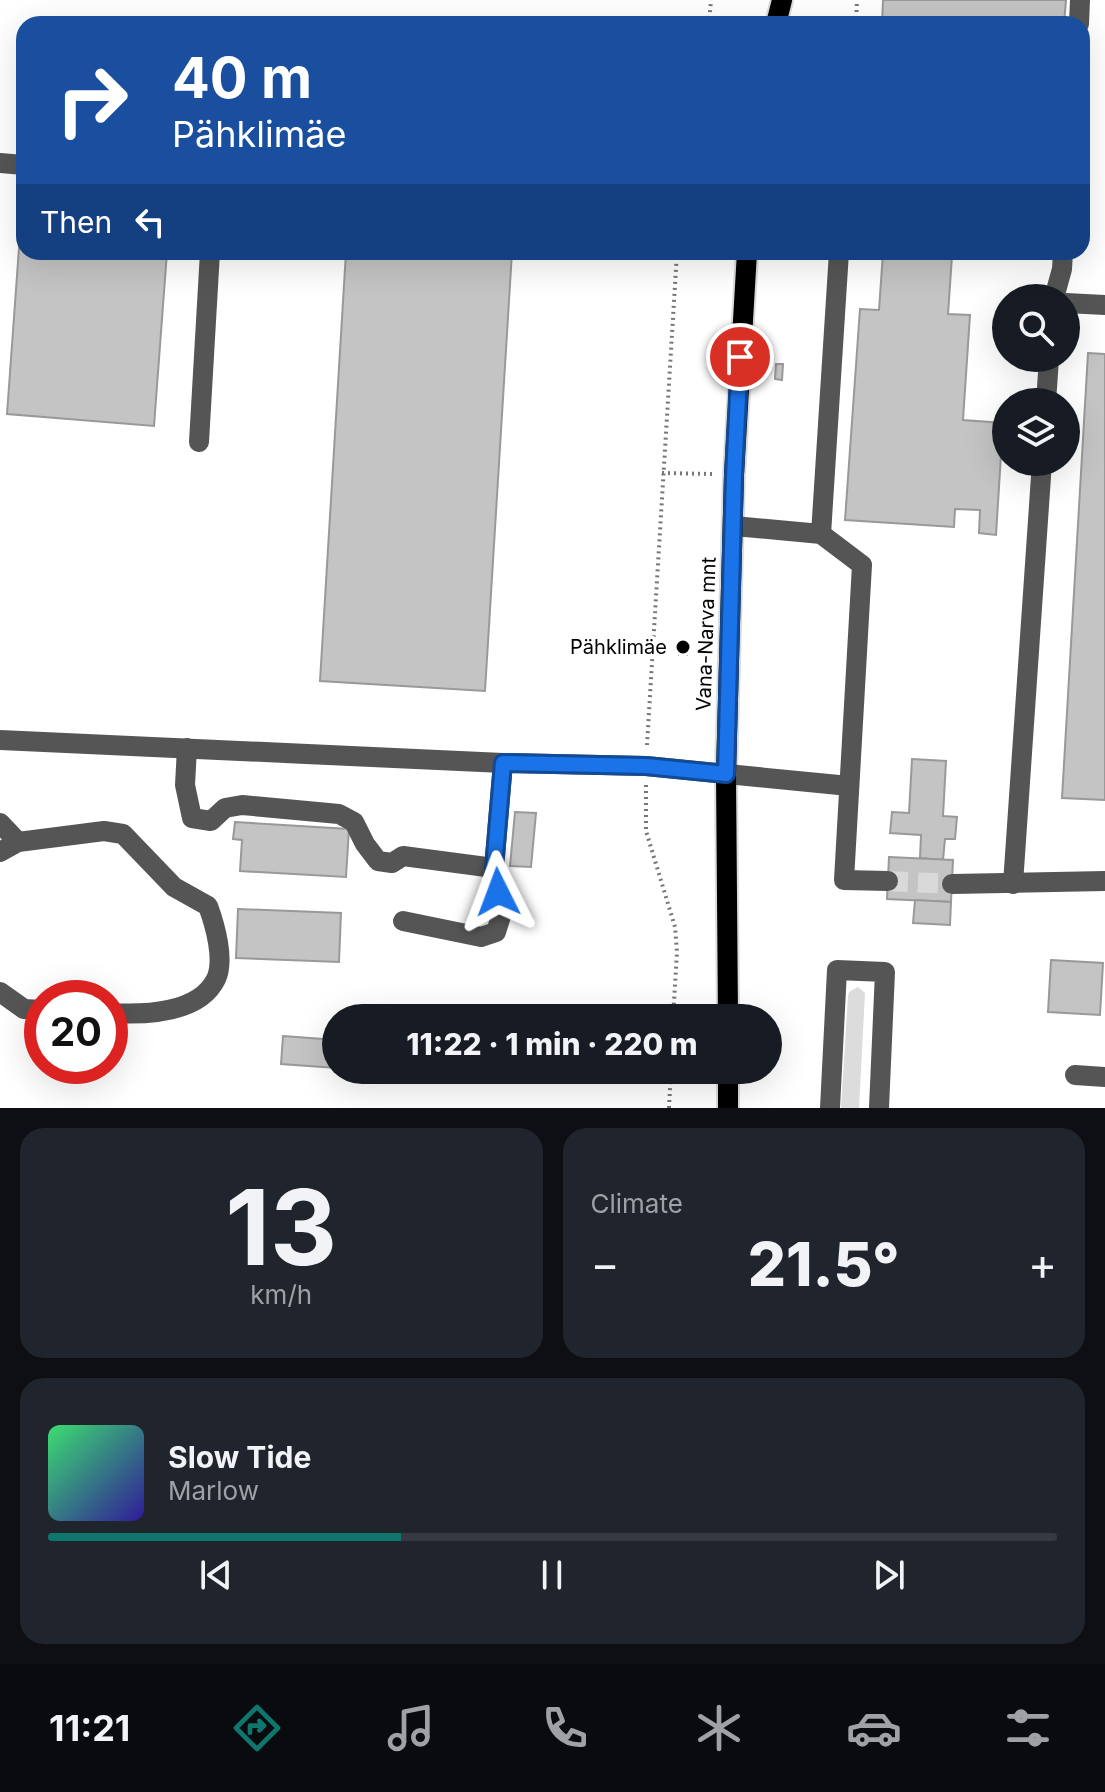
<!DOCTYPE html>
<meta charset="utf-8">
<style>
body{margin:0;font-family:Inter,sans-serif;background:#20242c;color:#f1f3f6;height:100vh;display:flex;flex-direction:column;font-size:30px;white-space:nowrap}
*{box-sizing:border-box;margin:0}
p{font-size:26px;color:#9ea1a6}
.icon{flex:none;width:44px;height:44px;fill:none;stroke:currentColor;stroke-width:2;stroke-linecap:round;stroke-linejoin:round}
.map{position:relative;height:1108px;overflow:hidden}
.drawer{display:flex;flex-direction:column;gap:20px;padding:20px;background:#0d0f14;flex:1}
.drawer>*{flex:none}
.hud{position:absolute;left:16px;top:16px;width:1074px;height:244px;border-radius:24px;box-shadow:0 8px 32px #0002;background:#1a4fa0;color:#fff;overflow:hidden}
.tools{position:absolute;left:992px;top:284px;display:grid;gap:16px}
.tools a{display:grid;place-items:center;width:88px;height:88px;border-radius:50%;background:#171b24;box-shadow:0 8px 32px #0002;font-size:40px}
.speed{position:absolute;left:24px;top:980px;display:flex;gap:16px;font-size:40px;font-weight:700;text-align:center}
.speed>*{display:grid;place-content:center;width:104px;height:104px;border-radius:50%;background:#171b24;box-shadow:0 8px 32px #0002;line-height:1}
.speed .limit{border:12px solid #d22;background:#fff;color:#111}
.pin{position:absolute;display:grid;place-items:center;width:68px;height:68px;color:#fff;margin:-34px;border:4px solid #fff;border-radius:50%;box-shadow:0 2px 8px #0007}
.me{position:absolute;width:88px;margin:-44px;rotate:357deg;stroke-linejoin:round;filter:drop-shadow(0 0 6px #0008)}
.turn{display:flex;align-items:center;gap:28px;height:168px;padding:0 24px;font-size:36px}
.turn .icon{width:104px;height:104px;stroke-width:2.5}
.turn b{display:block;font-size:56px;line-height:68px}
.then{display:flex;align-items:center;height:76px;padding:0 24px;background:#0003;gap:16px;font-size:30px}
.big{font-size:60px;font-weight:800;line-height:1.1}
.drawer .widget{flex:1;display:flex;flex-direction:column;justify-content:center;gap:12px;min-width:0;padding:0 28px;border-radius:24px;background:#20242c}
.drawer .dial{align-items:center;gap:0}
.dial b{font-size:104px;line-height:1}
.song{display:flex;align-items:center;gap:24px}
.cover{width:96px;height:96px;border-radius:12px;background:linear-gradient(135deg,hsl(140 70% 55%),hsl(250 70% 35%))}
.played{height:8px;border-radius:4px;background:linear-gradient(90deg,#0f766e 35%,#363941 35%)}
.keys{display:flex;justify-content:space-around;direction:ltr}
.heat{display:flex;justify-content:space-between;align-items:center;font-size:44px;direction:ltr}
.drawer .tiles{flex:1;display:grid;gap:20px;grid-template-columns:1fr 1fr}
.widget:last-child{grid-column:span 2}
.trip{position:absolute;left:322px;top:1004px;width:460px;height:80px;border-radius:40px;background:#171b24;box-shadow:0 8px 32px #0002;font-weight:800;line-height:80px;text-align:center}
.tab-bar{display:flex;height:128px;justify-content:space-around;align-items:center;background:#090b0e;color:#9ea1a6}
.tab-bar .icon{width:56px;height:56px}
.tab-bar .on{color:#0f766e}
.tab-bar b{font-size:36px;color:#f1f3f6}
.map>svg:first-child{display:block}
.green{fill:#dcdcdc}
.building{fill:#c4c4c4;stroke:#999;stroke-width:2}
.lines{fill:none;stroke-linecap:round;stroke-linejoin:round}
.minor-tunnel{stroke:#d9d9d9;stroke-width:20;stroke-dasharray:20 10;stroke-linecap:butt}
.major-casing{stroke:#dbdbdb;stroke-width:24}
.path{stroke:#777;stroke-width:4;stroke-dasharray:2 4;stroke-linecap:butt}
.minor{stroke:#555;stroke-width:20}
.major{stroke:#000;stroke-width:20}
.route-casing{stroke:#114b97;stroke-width:20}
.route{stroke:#1a73e8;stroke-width:14}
.poi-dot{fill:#000;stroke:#fff;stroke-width:3}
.labels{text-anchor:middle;stroke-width:7;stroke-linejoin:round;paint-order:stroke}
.street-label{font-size:20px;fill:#000;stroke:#fff}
.poi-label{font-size:20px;fill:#000;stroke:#fff;text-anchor:end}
</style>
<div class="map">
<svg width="1105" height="1108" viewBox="0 0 1105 1108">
<rect width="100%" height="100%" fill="#fff"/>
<path class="green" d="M858 987 865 993 859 1108H841L848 996 849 992Z"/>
<g class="building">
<path d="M883 0H1066L1064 24H882Z"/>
<path d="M20 234 24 235V252H167L154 426 7 414Z"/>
<path d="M346 252H512L485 691 320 681Z"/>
<path d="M875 252H975V257L952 256 948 314 970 315 963 420 1003 423 996 535 979 533 980 510 955 509 954 527 845 520 860 309 879 310 883 253Z"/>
<path d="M1088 353 1105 354V800L1062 798Z"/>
<path d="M776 364H783L782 380 775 379Z"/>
<path d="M679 640H686L687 655H679Z"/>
<path d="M912 759 946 761 943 816 957 817 955 839H945L943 860 920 858 921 835 890 833 892 812 909 813Z"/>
<path d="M515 812 536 813 531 867 510 866Z"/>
<path d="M235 822 349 829 346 877 240 871 242 840 233 839Z"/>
<path d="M889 857 953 860 951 902 887 899Z"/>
<path d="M915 900 951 902 950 925 913 923Z"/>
<path d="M238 909 341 913 339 962 236 958Z"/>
<path d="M1051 960 1103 963 1100 1015 1048 1012Z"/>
<path d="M283 1036 336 1040V1068L281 1064Z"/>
</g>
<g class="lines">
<path class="minor-tunnel" d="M888 881 952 884"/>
<g class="major-casing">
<g id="major">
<path d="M776 24 782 0"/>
<path d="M728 1018 726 774 734 475 747 252"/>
<path d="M728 1070V1108"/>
</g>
</g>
<g class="path">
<path d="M709 24 711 0"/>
<path d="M856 24 857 0"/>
<path d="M662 473 712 474"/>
<path d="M647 745 677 252"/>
<path d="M646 785V831L675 927 677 952 673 1018"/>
<path d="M669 1108 671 1070"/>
</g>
<g class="minor">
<path d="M1079 24 1080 0"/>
<path d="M0 163 24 165"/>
<path d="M1054 298 1062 269 1063 252"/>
<path d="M1066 303 1105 305"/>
<path d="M1046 402 1049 358"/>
<path d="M199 442 210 252"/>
<path d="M734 526 821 534 862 565 844 880 888 881"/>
<path d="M821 534 839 252"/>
<path d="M0 740 503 763 646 766 849 786"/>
<path d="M187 748 185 785 192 818 211 821 225 808 242 805 339 814 354 822 365 844 378 861 392 863 403 856 494 868 503 763"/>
<path d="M0 823 18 842"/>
<path d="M0 852 18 842 104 831 123 834 174 887 208 906C215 925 225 960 216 979 199 1014 143 1015 110 1013"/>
<path d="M952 884 1105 881"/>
<path d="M1013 884 1042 462"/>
<path d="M403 921 481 937 496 932 501 916 494 868"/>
<path d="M0 992 24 1009 42 1010"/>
<path d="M1075 1075 1105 1077"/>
<path d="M830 1108 837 970 885 972 879 1108"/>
</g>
<use href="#major" class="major"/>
</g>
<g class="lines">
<g class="route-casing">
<path id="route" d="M498 892 494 868 503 763 646 766 726 774 734 475 740 357"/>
</g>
<use href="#route" class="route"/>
</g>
<circle class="poi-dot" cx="683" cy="647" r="8"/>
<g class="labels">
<g class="street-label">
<text transform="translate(706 634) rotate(-88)" y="7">Vana-Narva mnt</text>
</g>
<g class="poi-label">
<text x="667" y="654">Pähklimäe</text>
</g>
</g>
</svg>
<div class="tools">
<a><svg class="icon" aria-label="search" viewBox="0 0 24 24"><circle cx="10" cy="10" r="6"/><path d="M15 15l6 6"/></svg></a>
<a><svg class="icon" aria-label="layers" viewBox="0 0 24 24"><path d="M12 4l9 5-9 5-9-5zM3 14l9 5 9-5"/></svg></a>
</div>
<div class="speed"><div class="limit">20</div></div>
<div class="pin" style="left:740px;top:357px;background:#d93025"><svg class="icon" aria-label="arrive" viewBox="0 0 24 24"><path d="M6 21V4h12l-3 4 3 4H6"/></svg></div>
<svg class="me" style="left:498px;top:892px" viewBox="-20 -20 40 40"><path d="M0-17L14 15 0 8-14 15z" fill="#1a73e8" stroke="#fff" stroke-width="4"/></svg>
<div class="trip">11:22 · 1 min · 220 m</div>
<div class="hud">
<div class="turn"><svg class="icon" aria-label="right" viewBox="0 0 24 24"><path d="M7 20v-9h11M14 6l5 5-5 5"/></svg><div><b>40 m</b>Pähklimäe</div></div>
<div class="then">Then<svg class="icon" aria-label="left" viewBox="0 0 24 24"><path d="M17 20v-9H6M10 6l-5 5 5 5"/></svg></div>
</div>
</div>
<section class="drawer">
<div class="tiles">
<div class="widget dial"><b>13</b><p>km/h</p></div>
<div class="widget"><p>Climate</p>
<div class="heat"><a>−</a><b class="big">21.5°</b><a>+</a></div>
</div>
<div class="widget">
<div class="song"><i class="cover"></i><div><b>Slow Tide</b><p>Marlow</p></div></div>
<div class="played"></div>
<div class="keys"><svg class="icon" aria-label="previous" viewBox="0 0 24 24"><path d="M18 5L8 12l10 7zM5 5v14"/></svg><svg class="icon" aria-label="pause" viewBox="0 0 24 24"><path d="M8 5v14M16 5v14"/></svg><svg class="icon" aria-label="next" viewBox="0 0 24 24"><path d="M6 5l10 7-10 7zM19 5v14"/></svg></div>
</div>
</div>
</section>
<nav class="tab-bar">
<b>11:21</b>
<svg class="icon on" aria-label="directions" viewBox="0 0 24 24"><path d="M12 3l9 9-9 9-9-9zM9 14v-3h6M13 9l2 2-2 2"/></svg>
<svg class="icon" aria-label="music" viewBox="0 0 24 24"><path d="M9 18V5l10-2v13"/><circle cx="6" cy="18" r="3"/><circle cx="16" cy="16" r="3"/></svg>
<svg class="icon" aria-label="phone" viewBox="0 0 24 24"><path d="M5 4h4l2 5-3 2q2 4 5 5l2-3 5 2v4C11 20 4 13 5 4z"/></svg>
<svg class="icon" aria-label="climate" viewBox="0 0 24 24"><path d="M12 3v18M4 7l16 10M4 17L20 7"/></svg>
<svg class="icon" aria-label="car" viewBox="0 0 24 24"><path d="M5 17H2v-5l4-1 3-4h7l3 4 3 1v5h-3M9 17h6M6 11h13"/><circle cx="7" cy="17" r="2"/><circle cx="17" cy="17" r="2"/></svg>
<svg class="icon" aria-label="filters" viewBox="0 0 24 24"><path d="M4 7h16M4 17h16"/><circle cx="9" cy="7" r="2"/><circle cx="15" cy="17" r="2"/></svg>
</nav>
